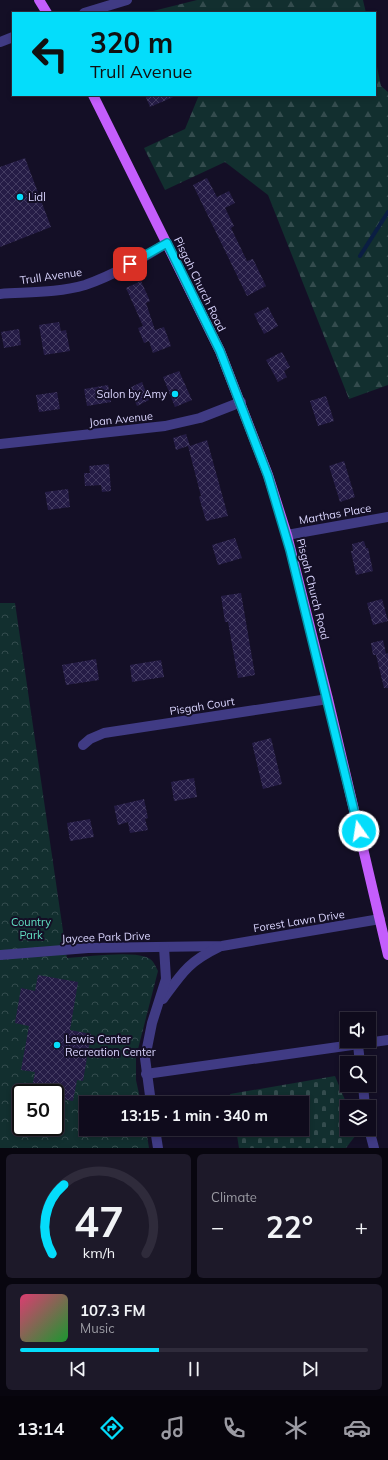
<!DOCTYPE html>
<meta charset="utf-8">
<style>
body{margin:0;font-family:Mulish,sans-serif;background:#1d1929;color:#f1f3f6;height:100vh;display:flex;flex-direction:column;font-size:15px;white-space:nowrap}
*{box-sizing:border-box;margin:0}
p{font-size:13px;color:#9b9ba3}
.icon{flex:none;width:22px;height:22px;fill:none;stroke:currentColor;stroke-width:2;stroke-linecap:round;stroke-linejoin:round}
.map{position:relative;height:1148px;overflow:hidden}
.sheet{display:flex;flex-direction:column;gap:6px;padding:6px;background:#08060f;flex:1}
.sheet>*{flex:none}
.top-card{position:absolute;left:12px;top:12px;width:364px;height:84px;border-radius:0px;box-shadow:0 2px 6px #0003,0 0 0 1px #2f2b3b;background:#04ddfb;color:#111;overflow:hidden}
.tools{position:absolute;left:340px;top:1012px;display:grid;gap:8px}
.tools a{display:grid;place-items:center;width:36px;height:36px;border-radius:0px;background:#0f0b1c;box-shadow:0 2px 6px #0003,0 0 0 1px #2f2b3b;font-size:20px}
.speed{position:absolute;left:12px;top:1084px;display:flex;gap:8px;font-size:20px;font-weight:700;text-align:center}
.speed>*{display:grid;place-content:center;width:52px;height:52px;border-radius:50%;background:#0f0b1c;box-shadow:0 2px 6px #0003,0 0 0 1px #2f2b3b;line-height:1}
.speed .limit{border:2px solid #111;border-radius:6px;background:#fff;color:#111}
.pin{position:absolute;display:grid;place-items:center;width:34px;height:34px;color:#fff;margin:-17px;border-radius:8px;box-shadow:0 2px 6px #0006}
.me{position:absolute;width:44px;margin:-22px;rotate:347deg;stroke-linejoin:round;filter:drop-shadow(0 0 3px #0008)}
.turn{display:flex;align-items:center;gap:14px;height:84px;padding:0 12px;font-size:18px}
.turn .icon{width:52px;height:52px;stroke-width:2.5}
.turn b{display:block;font-size:28px;line-height:34px}
.big{font-size:30px;font-weight:700;line-height:1.1}
.sheet .widget{flex:1;display:flex;flex-direction:column;justify-content:center;gap:6px;min-width:0;padding:0 14px;border-radius:6px;background:#1d1929}
.sheet .dial{align-items:center;gap:0}
.dial svg{height:104px;overflow:visible;fill:none;stroke:#2f2b3b;stroke-width:7;stroke-linecap:round;text-anchor:middle}
.dial text{fill:#f1f3f6;stroke:none}
.song{display:flex;align-items:center;gap:12px}
.cover{width:48px;height:48px;border-radius:6px;background:linear-gradient(135deg,hsl(340 70% 55%),hsl(130 70% 35%))}
.played{height:4px;border-radius:2px;background:linear-gradient(90deg,#04ddfb 40%,#2f2b3b 40%)}
.keys{display:flex;justify-content:space-around;direction:ltr}
.heat{display:flex;justify-content:space-between;align-items:center;font-size:22px;direction:ltr}
.sheet .tiles{flex:1;display:grid;gap:6px;grid-template-columns:1fr 1fr}
.widget:last-child{grid-column:span 2}
.trip{position:absolute;left:79px;top:1096px;width:230px;height:40px;border-radius:0px;background:#0f0b1c;box-shadow:0 2px 6px #0003,0 0 0 1px #2f2b3b;font-weight:700;line-height:40px;text-align:center}
.dock{display:flex;height:64px;justify-content:space-around;align-items:center;background:#06040b;color:#9b9ba3}
.dock .icon{width:28px;height:28px}
.dock .current{color:#04ddfb}
.dock b{font-size:18px;color:#f1f3f6}
.map>svg:first-child{display:block}
.forest{fill:url(#forest-firs)}
.cemetery{fill:url(#cemetery-stones)}
.park{fill:url(#park-crowns);fill-rule:evenodd}
.lines{fill:none;stroke-linecap:round;stroke-linejoin:round}
.stream{stroke:#0b1e43;stroke-width:4}
.building{fill:url(#building-cross-hatch)}
.minor{stroke:#403b84;stroke-width:10}
.major{stroke:#c45efc;stroke-width:10}
.route-casing{stroke:#0390a3;stroke-width:10}
.route{stroke:#04ddfb;stroke-width:7}
.poi-dot{fill:#04ddfb;stroke:#140f26;stroke-width:1.5}
.labels{text-anchor:middle;stroke-width:4;stroke-linejoin:round;paint-order:stroke}
.poi-label{font-size:11px;fill:#dad5fe;stroke:#140f26;text-anchor:start}
.street-label{font-size:11px;fill:#dad5fe;stroke:#140f26}
.park-label{font-size:11px;fill:#61dec1;stroke:#140f26}
</style>
<div class="map">
<svg width="388" height="1148" viewBox="0 0 388 1148">
<defs>
<pattern id="forest-firs" width="22" height="20" patternUnits="userSpaceOnUse"><rect width="22" height="20" fill="#122f2f"/><path d="M5 1l3.5 6h-7zM16 11l3.5 6h-7z" fill="#344c4e"/></pattern>
<pattern id="cemetery-stones" width="16" height="16" patternUnits="userSpaceOnUse"><rect width="16" height="16" fill="#122f2f"/><path d="M2 7V4a2 2 0 0 1 4 0v3zM10 15v-3a2 2 0 0 1 4 0v3z" fill="#344c4e"/></pattern>
<pattern id="park-crowns" width="20" height="18" patternUnits="userSpaceOnUse"><rect width="20" height="18" fill="#122f2f"/><path d="M2 6a3 3 0 1 1 6 0M12 15a3 3 0 1 1 6 0" fill="none" stroke="#344c4e"/></pattern>
<pattern id="building-cross-hatch" width="8" height="8" patternUnits="userSpaceOnUse"><rect width="8" height="8" fill="#251c46"/><path d="M0 0l8 8M0 8l8-8" fill="none" stroke="#443c62"/></pattern>
</defs>
<rect width="100%" height="100%" fill="#140f26"/>
<g class="forest">
<path d="M197 0H363L366 13H145Z"/>
<path d="M375 57 381 86 388 92V385L349 399 268 195 225 162 165 190 144 148 185 129 199 95H375Z"/>
</g>
<path class="cemetery" d="M335 1076 348 1107H347V1129H358L359 1131 346 1148H239L236 1129H302V1103H232L230 1094Z"/>
<path class="park" d="M0 603H15L67 958C88 957 127 951 146 957 153 959 155 965 158 971L136 1057V1080L141 1103H86V1129H146L149 1148H0ZM21 1093H55V1127H21Z"/>
<g class="lines">
<path class="stream" d="M360 256 388 212"/>
</g>
<g class="building">
<path d="M145 95H178L150 107Z"/>
<path d="M25 158 51 227 0 247V167Z"/>
<path d="M207 178 217 197 229 191 235 203 225 208 234 226 231 228 247 261 253 259 266 286 247 296 193 185Z"/>
<path d="M141 281 150 301 146 303 155 330 164 327 171 346 153 353 149 341 144 343 138 328 143 326 126 288Z"/>
<path d="M268 307 278 326 264 334 254 314Z"/>
<path d="M59 322 61 331 66 330 70 351 44 355 39 325Z"/>
<path d="M19 329 21 345 4 348 1 332Z"/>
<path d="M282 352 290 367 284 371 287 377 278 382 266 360Z"/>
<path d="M179 371 192 400 175 407 163 377Z"/>
<path d="M142 382 149 400 137 406 129 388Z"/>
<path d="M108 385 111 402 87 406 84 389Z"/>
<path d="M57 392 60 409 39 412 36 395Z"/>
<path d="M326 396 334 421 318 426 310 401Z"/>
<path d="M186 434 190 446 207 440 228 516 206 521 199 497 201 496 188 446 176 450 173 438Z"/>
<path d="M344 461 355 497 340 502 329 466Z"/>
<path d="M109 464 111 491 102 492 101 485 85 486 84 473H90L89 466Z"/>
<path d="M68 489 70 507 48 510 45 492Z"/>
<path d="M235 538 242 558 218 565 212 545Z"/>
<path d="M364 541 366 548H368L373 571 356 575 351 551H353L352 544Z"/>
<path d="M241 593 255 675 238 678 228 622H225L221 596Z"/>
<path d="M382 599 388 621 373 625 367 603Z"/>
<path d="M383 640 386 654 388 653V688H384L376 655H373L371 643Z"/>
<path d="M96 659 99 680 66 685 62 665Z"/>
<path d="M161 660 164 677 132 682 130 665Z"/>
<path d="M271 738 282 784 263 789 252 743Z"/>
<path d="M194 778 197 797 174 801 171 782Z"/>
<path d="M144 799 148 818 145 819 148 830 130 833 128 822 118 825 114 806Z"/>
<path d="M90 819 94 837 70 841 67 823Z"/>
<path d="M38 975 78 982 70 1030 91 1034 83 1081 77 1080 73 1101 55 1098V1093H31L35 1072 21 1070 29 1026 15 1023 21 988 35 991Z"/>
</g>
<g class="lines">
<g class="minor">
<path d="M84 13 127 0"/>
<path d="M0 42 13 37"/>
<path d="M0 294C28 292 58 293 85 285 114 275 141 259 167 243"/>
<path d="M0 444 165 426 200 418 241 402"/>
<path d="M287 535 388 517"/>
<path d="M83 745 90 739 104 733 328 699"/>
<path d="M0 955 88 948 222 946 380 919"/>
<path d="M163 999C182 973 188 962 219 947"/>
<path d="M358 1045 360 1063"/>
<path d="M146 1074 388 1040"/>
<path d="M363 1085 365 1107"/>
<path d="M151 1103 145 1058 152 1023 166 979 164 947"/>
<path d="M155 1129 158 1148"/>
<path d="M369 1129 374 1148"/>
</g>
<g class="major">
<path d="M39 0 47 13"/>
<path d="M93 95 220 351 268 475 287 535 328 699 388 955"/>
</g>
</g>
<g class="lines">
<g class="route-casing">
<path id="route" d="M130 264 167 243 220 351 268 476 290 550 359 831"/>
</g>
<use href="#route" class="route"/>
</g>
<g class="poi-dot">
<circle cx="20" cy="197" r="4"/>
<circle cx="175" cy="394" r="4"/>
<circle cx="57" cy="1045" r="4"/>
</g>
<g class="labels">
<g class="poi-label">
<text x="28" y="201">Lidl</text>
<text x="167" y="398" text-anchor="end">Salon by Amy</text>
<text x="65" y="1043">Lewis Center<tspan x="65" dy="13">Recreation Center</tspan></text>
</g>
<g class="street-label">
<text transform="translate(51 276) rotate(-8)" y="4">Trull Avenue</text>
<text transform="translate(200 284) rotate(64)" y="4">Pisgah Church Road</text>
<text transform="translate(121 419) rotate(-6)" y="4">Joan Avenue</text>
<text transform="translate(335 514) rotate(-10)" y="4">Marthas Place</text>
<text transform="translate(313 589) rotate(76)" y="4">Pisgah Church Road</text>
<text transform="translate(202 706) rotate(-9)" y="4">Pisgah Court</text>
<text transform="translate(299 921) rotate(-9)" y="4">Forest Lawn Drive</text>
<text transform="translate(106 937) rotate(-2)" y="4">Jaycee Park Drive</text>
</g>
<g class="park-label">
<text x="31" y="926">Country<tspan x="31" dy="13">Park</tspan></text>
</g>
</g>
</svg>
<div class="tools">
<a><svg class="icon" aria-label="sound" viewBox="0 0 24 24"><path d="M4 9h4l5-4v14l-5-4H4zM17 9q2 3 0 6"/></svg></a>
<a><svg class="icon" aria-label="search" viewBox="0 0 24 24"><circle cx="10" cy="10" r="6"/><path d="M15 15l6 6"/></svg></a>
<a><svg class="icon" aria-label="layers" viewBox="0 0 24 24"><path d="M12 4l9 5-9 5-9-5zM3 14l9 5 9-5"/></svg></a>
</div>
<div class="speed"><div class="limit">50</div></div>
<div class="pin" style="left:130px;top:264px;background:#d93025"><svg class="icon" aria-label="arrive" viewBox="0 0 24 24"><path d="M6 21V4h12l-3 4 3 4H6"/></svg></div>
<svg class="me" style="left:359px;top:831px" viewBox="-20 -20 40 40"><circle r="17" fill="#04ddfb" stroke="#fff" stroke-width="3"/><path d="M0-11L8 9 0 5-8 9z" fill="#fff"/></svg>
<div class="trip">13:15 · 1 min · 340 m</div>
<div class="top-card">
<div class="turn"><svg class="icon" aria-label="left" viewBox="0 0 24 24"><path d="M17 20v-9H6M10 6l-5 5 5 5"/></svg><div><b>320 m</b>Trull Avenue</div></div>
</div>
</div>
<section class="sheet">
<div class="tiles">
<div class="widget dial"><svg viewBox="0 0 100 80">
<path d="M14 69A42 42 0 1 1 86 69"/>
<path d="M14 69A42 42 0 0 1 23 16" stroke="#04ddfb"/>
<text x="50" y="56" font-size="32" font-weight="700">47</text>
<text x="50" y="72" font-size="11">km/h</text>
</svg></div>
<div class="widget"><p>Climate</p>
<div class="heat"><a>−</a><b class="big">22°</b><a>+</a></div>
</div>
<div class="widget">
<div class="song"><i class="cover"></i><div><b>107.3 FM</b><p>Music</p></div></div>
<div class="played"></div>
<div class="keys"><svg class="icon" aria-label="previous" viewBox="0 0 24 24"><path d="M18 5L8 12l10 7zM5 5v14"/></svg><svg class="icon" aria-label="pause" viewBox="0 0 24 24"><path d="M8 5v14M16 5v14"/></svg><svg class="icon" aria-label="next" viewBox="0 0 24 24"><path d="M6 5l10 7-10 7zM19 5v14"/></svg></div>
</div>
</div>
</section>
<nav class="dock">
<b>13:14</b>
<svg class="icon current" aria-label="directions" viewBox="0 0 24 24"><path d="M12 3l9 9-9 9-9-9zM9 14v-3h6M13 9l2 2-2 2"/></svg>
<svg class="icon" aria-label="music" viewBox="0 0 24 24"><path d="M9 18V5l10-2v13"/><circle cx="6" cy="18" r="3"/><circle cx="16" cy="16" r="3"/></svg>
<svg class="icon" aria-label="phone" viewBox="0 0 24 24"><path d="M5 4h4l2 5-3 2q2 4 5 5l2-3 5 2v4C11 20 4 13 5 4z"/></svg>
<svg class="icon" aria-label="climate" viewBox="0 0 24 24"><path d="M12 3v18M4 7l16 10M4 17L20 7"/></svg>
<svg class="icon" aria-label="car" viewBox="0 0 24 24"><path d="M5 17H2v-5l4-1 3-4h7l3 4 3 1v5h-3M9 17h6M6 11h13"/><circle cx="7" cy="17" r="2"/><circle cx="17" cy="17" r="2"/></svg>
</nav>
